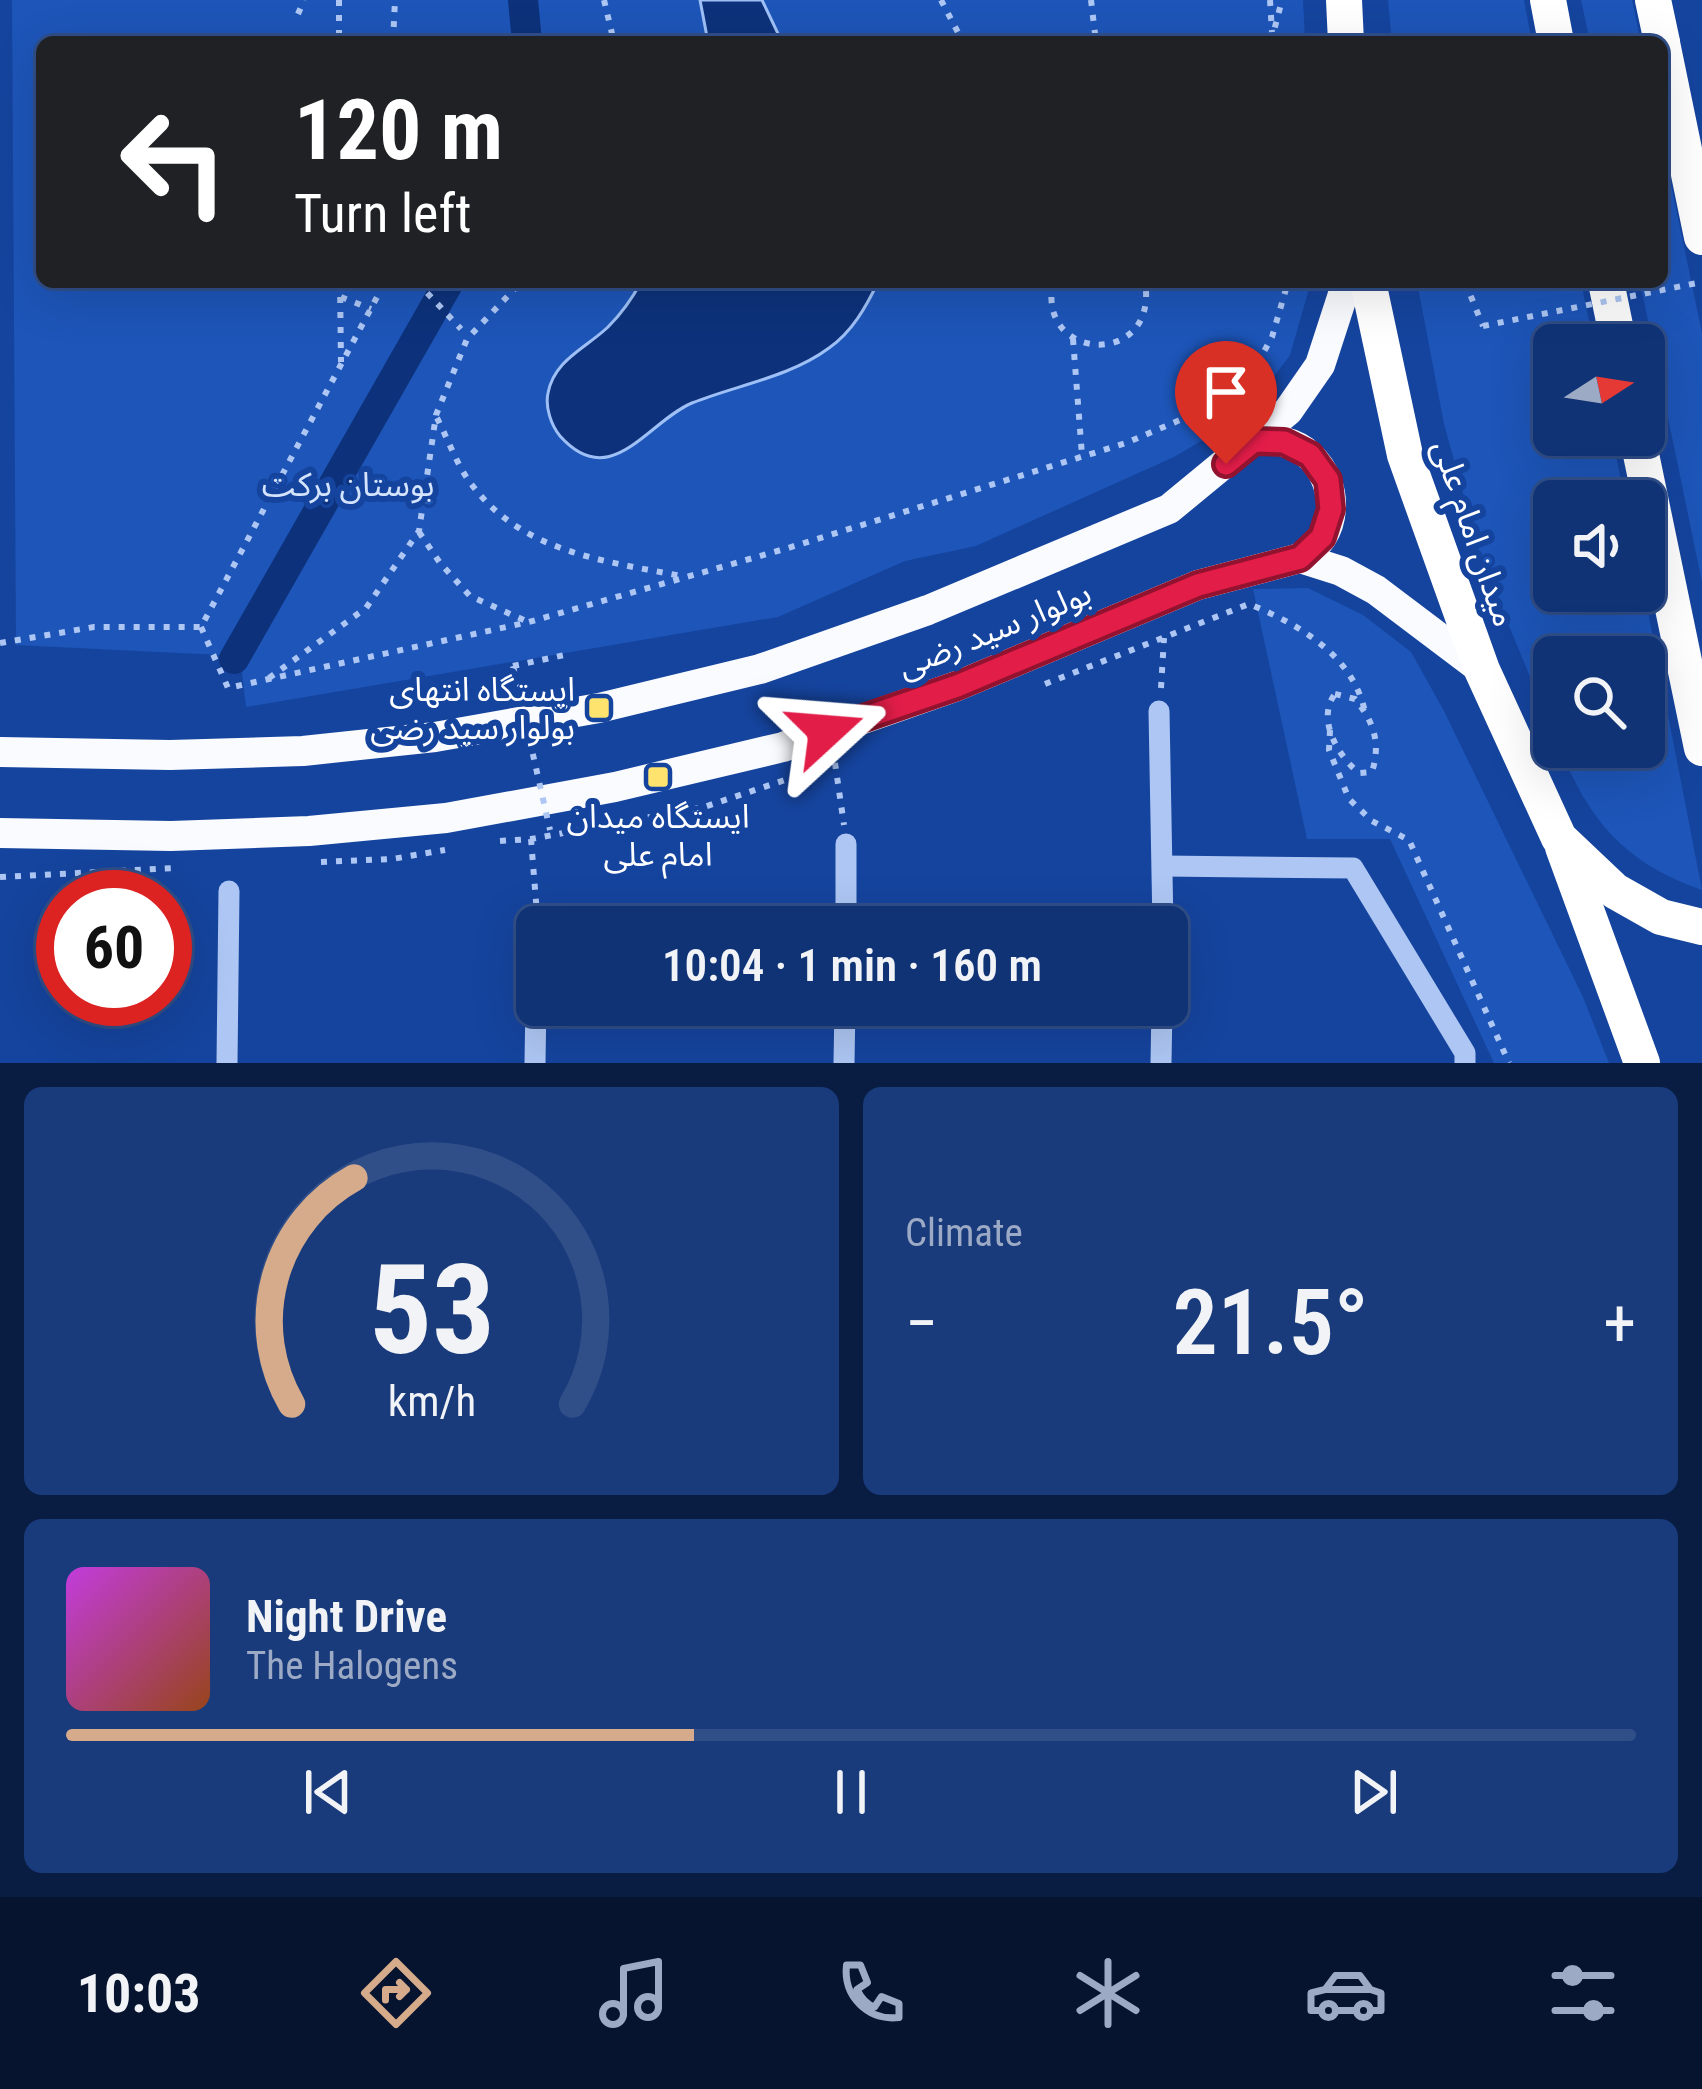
<!DOCTYPE html>
<meta charset="utf-8">
<style>
body{margin:0;font-family:"Roboto Condensed","Noto Sans Arabic",sans-serif;background:#193b7b;color:#f1f3f6;height:100vh;display:flex;flex-direction:column;font-size:45px;white-space:nowrap}
*{box-sizing:border-box;margin:0}
p{font-size:39px;color:#9caac5}
.icon{flex:none;width:66px;height:66px;fill:none;stroke:currentColor;stroke-width:2;stroke-linecap:round;stroke-linejoin:round}
.map{position:relative;height:1063px;overflow:hidden}
.drawer{display:flex;flex-direction:column;gap:24px;padding:24px;background:#091c41;flex:1}
.drawer>*{flex:none}
.top-card{position:absolute;left:36px;top:36px;width:1632px;height:252px;border-radius:18px;box-shadow:0 12px 48px #0002,0 0 0 3px #304e88;background:#202124;color:#fff;overflow:hidden}
.needle{width:78px;rotate:78deg}
.tools{position:absolute;left:1533px;top:324px;display:grid;gap:24px}
.tools a{display:grid;place-items:center;width:132px;height:132px;border-radius:18px;background:#103376;box-shadow:0 12px 48px #0002,0 0 0 3px #304e88;font-size:60px}
.speed{position:absolute;left:36px;top:870px;display:flex;gap:24px;font-size:60px;font-weight:700;text-align:center}
.speed>*{display:grid;place-content:center;width:156px;height:156px;border-radius:50%;background:#103376;box-shadow:0 12px 48px #0002,0 0 0 3px #304e88;line-height:1}
.speed .limit{border:18px solid #d22;background:#fff;color:#111}
.pin{position:absolute;display:grid;place-items:center;width:102px;height:102px;color:#fff;margin:-123px -51px;border-radius:50% 50% 50% 0;rotate:-45deg;box-shadow:0 0 12px #0007}
.pin .icon{rotate:45deg}
.me{position:absolute;width:132px;margin:-66px;rotate:71deg;stroke-linejoin:round;filter:drop-shadow(0 0 9px #0008)}
.turn{display:flex;align-items:center;gap:42px;height:252px;padding:0 60px;font-size:54px}
.turn .icon{width:156px;height:156px;stroke-width:2.5}
.turn b{display:block;font-size:84px;line-height:102px}
.big{font-size:90px;font-weight:600;line-height:1.1}
.drawer .card{flex:1;display:flex;flex-direction:column;justify-content:center;gap:18px;min-width:0;padding:0 42px;border-radius:18px;background:#193b7b}
.drawer .dial{align-items:center;gap:0}
.dial svg{height:312px;overflow:visible;fill:none;stroke:#304e88;stroke-width:7;stroke-linecap:round;text-anchor:middle}
.dial text{fill:#f1f3f6;stroke:none}
.song{display:flex;align-items:center;gap:36px}
.cover{width:144px;height:144px;border-radius:18px;background:linear-gradient(135deg,hsl(290 70% 55%),hsl(20 70% 35%))}
.played{height:12px;border-radius:6px;background:linear-gradient(90deg,#d6ab8b 40%,#304e88 40%)}
.keys{display:flex;justify-content:space-around;direction:ltr}
.heat{display:flex;justify-content:space-between;align-items:center;font-size:66px;direction:ltr}
.drawer .tiles{flex:1;display:grid;gap:24px;grid-template-columns:1fr 1fr}
.card:last-child{grid-column:span 2}
.trip{position:absolute;left:516px;top:906px;width:672px;height:120px;border-radius:18px;background:#103376;box-shadow:0 12px 48px #0002,0 0 0 3px #304e88;font-weight:600;line-height:120px;text-align:center}
.tabs{display:flex;height:192px;justify-content:space-around;align-items:center;background:#06142f;color:#9caac5}
.tabs .icon{width:84px;height:84px}
.tabs .selected{color:#d6ab8b}
.tabs b{font-size:54px;color:#f1f3f6}
.map>svg:first-child{display:block}
.green{fill:#1d55b8}
.water{fill:#0d327b;stroke:#9fc0f6;stroke-width:3}
.lines{fill:none;stroke-linecap:round;stroke-linejoin:round}
.canal{stroke:#0d327b;stroke-width:30}
.path{stroke:#adc6f3;stroke-width:6;stroke-dasharray:6 9;stroke-linecap:butt}
.minor{stroke:#adc6f3;stroke-width:21}
.major{stroke:#f9fbff;stroke-width:30}
.highway{stroke:#fff;stroke-width:36}
.path-bridge{stroke:#adc6f3;stroke-width:6;stroke-dasharray:6 9;stroke-linecap:butt}
.route-casing{stroke:#92132f;stroke-width:30}
.route{stroke:#e11d48;stroke-width:21}
.poi-dot{fill:#ffe36f;stroke:#15449e;stroke-width:4.5}
.labels{text-anchor:middle;stroke-width:12;stroke-linejoin:round;paint-order:stroke}
.park-label{font-size:33px;fill:#d5e4fd;stroke:#15449e}
.street-label{font-size:33px;fill:#fff;stroke:#15449e}
.poi-label{font-size:33px;fill:#fff;stroke:#15449e;text-anchor:end}
</style>
<div class="map">
<svg width="1702" height="1063" viewBox="0 0 1702 1063">
<rect width="100%" height="100%" fill="#15449e"/>
<g class="green">
<path d="M12 0H1303L1305 42H42V282H1311L1290 355 1245 415 1174 457 976 546 905 561 778 617 246 707 240 656 16 645Z"/>
<path d="M1388 0H1524L1532 42H1392Z"/>
<path d="M1581 0H1632L1641 42H1590Z"/>
<path d="M1662 141 1702 333V582L1640 282H1662Z"/>
<path d="M1417 282H1581L1594 345H1554V435H1612L1625 501H1554V591H1644L1702 890C1625 863 1590 822 1559 747H1644V657H1554V735L1481 558 1444 424Z"/>
<path d="M1308 588 1363 615 1411 652 1444 711 1583 997 1609 1063H1494L1390 839H1307L1253 589Z"/>
</g>
<g class="water">
<path d="M700 0H762L782 42H708Z"/>
<path d="M641 282H878C866 307 852 332 829 348 790 377 737 385 692 403 647 422 611 493 560 436 551 425 545 407 548 393 554 360 586 348 608 327 620 315 633 297 641 282Z"/>
</g>
<g class="lines">
<g class="canal">
<path d="M523 0 527 42"/>
<path d="M234 659 449 282"/>
</g>
<g class="path">
<path d="M339 0V42"/>
<path d="M604 0 614 42"/>
<path d="M941 0 963 42"/>
<path d="M1091 0 1096 42"/>
<path d="M1270 0 1272 32"/>
<path d="M298 14 304 0"/>
<path d="M393 42 395 0"/>
<path d="M1271 42 1282 0"/>
<path d="M340 282 341 362"/>
<path d="M417 282 461 329"/>
<path d="M1053 282C1036 363 1159 368 1145 282"/>
<path d="M1465 282 1483 326"/>
<path d="M341 297 371 309"/>
<path d="M1073 339 1082 455"/>
<path d="M437 418C448 439 457 466 472 485 522 552 604 561 681 576"/>
<path d="M419 532 440 563 470 596 526 621"/>
<path d="M201 627 228 688 529 622 788 548 1126 443 1220 403 1252 373 1272 337 1288 282"/>
<path d="M0 643 94 627H201L385 282"/>
<path d="M513 666 569 654"/>
<path d="M269 678 366 608 419 531 436 415 467 339 521 282"/>
<path d="M1045 684 1249 604C1298 624 1353 655 1365 712"/>
<path d="M1161 688 1164 638"/>
<path d="M1335 694 1355 699C1374 722 1381 743 1372 772L1359 773C1338 756 1316 719 1335 694Z"/>
<path d="M1330 730 1329 750 1349 799 1372 821 1409 840 1509 1063"/>
<path d="M835 763 844 825"/>
<path d="M531 839 537 914"/>
<path d="M500 841 531 839 704 807 785 780"/>
<path d="M321 862 392 859 445 850"/>
<path d="M0 877 176 868"/>
</g>
<g class="minor">
<path d="M1159 711 1163 927"/>
<path d="M1163 866 1353 868 1465 1053V1063"/>
<path d="M846 927V844"/>
<path d="M227 1063 229 891"/>
<path d="M535 1063 537 935"/>
<path d="M844 1063 845 1005"/>
<path d="M1161 1063 1162 1005"/>
</g>
<g class="major">
<path d="M1254 441C1263 441 1275 439 1284 442 1324 451 1344 503 1322 537 1317 545 1307 552 1300 558"/>
<path d="M0 752 170 755 303 751 435 737 599 708 760 669 928 610 1169 509 1288 411 1320 365 1347 282"/>
<path d="M0 833 171 836 309 831 446 818 615 787 783 747 957 686 1198 585 1300 558 1341 571 1376 590 1482 670"/>
</g>
<g class="highway">
<path d="M1344 0 1346 42"/>
<path d="M1548 0 1556 42"/>
<path d="M1653 0 1662 42"/>
<path d="M1662 43 1702 237"/>
<path d="M1368 282 1405 455 1482 670 1559 838 1615 891 1661 917 1702 927"/>
<path d="M1606 282 1619 345"/>
<path d="M1637 435 1702 748"/>
<path d="M1563 847 1642 1063"/>
</g>
<g class="path-bridge">
<path d="M1483 326 1702 282"/>
<path d="M513 666 550 830"/>
</g>
</g>
<g class="lines">
<g class="route-casing">
<path id="route" d="M826 731 957 686 1198 585 1300 558 1322 537 1331 509 1328 480 1310 455 1284 442 1254 441 1226 464"/>
</g>
<use href="#route" class="route"/>
</g>
<g class="poi-dot">
<rect x="587" y="696" width="24" height="24" rx="6"/>
<rect x="646" y="765" width="24" height="24" rx="6"/>
</g>
<g class="labels">
<g class="park-label">
<text x="348" y="496">بوستان برکت</text>
</g>
<g class="street-label">
<text transform="translate(1475 533) rotate(71)" y="12">میدان امام علی</text>
<text transform="translate(994 629) rotate(-22)" y="12">بولوار سید رضی</text>
</g>
<g class="poi-label">
<text x="575" y="701">ایستگاه انتهای<tspan x="575" dy="38">بولوار سید رضی</tspan></text>
<text x="658" y="828" text-anchor="middle">ایستگاه میدان<tspan x="658" dy="38">امام علی</tspan></text>
</g>
</g>
</svg>
<div class="tools">
<a><svg class="needle" viewBox="-14 -14 28 28"><path d="M0-13l5 13h-10z" fill="#e53935"/><path d="M0 13l5-13h-10z" fill="#9caac5"/></svg></a>
<a><svg class="icon" aria-label="sound" viewBox="0 0 24 24"><path d="M4 9h4l5-4v14l-5-4H4zM17 9q2 3 0 6"/></svg></a>
<a><svg class="icon" aria-label="search" viewBox="0 0 24 24"><circle cx="10" cy="10" r="6"/><path d="M15 15l6 6"/></svg></a>
</div>
<div class="speed"><div class="limit">60</div></div>
<div class="pin" style="left:1226px;top:464px;background:#d93025"><svg class="icon" aria-label="arrive" viewBox="0 0 24 24"><path d="M6 21V4h12l-3 4 3 4H6"/></svg></div>
<svg class="me" style="left:826px;top:731px" viewBox="-20 -20 40 40"><path d="M0-17L14 15 0 8-14 15z" fill="#e11d48" stroke="#fff" stroke-width="4"/></svg>
<div class="trip">10:04 · 1 min · 160 m</div>
<div class="top-card">
<div class="turn"><svg class="icon" aria-label="left" viewBox="0 0 24 24"><path d="M17 20v-9H6M10 6l-5 5 5 5"/></svg><div><b>120 m</b>Turn left</div></div>
</div>
</div>
<section class="drawer">
<div class="tiles">
<div class="card dial"><svg viewBox="0 0 100 80">
<path d="M14 69A42 42 0 1 1 86 69"/>
<path d="M14 69A42 42 0 0 1 30 11" stroke="#d6ab8b"/>
<text x="50" y="56" font-size="32" font-weight="700">53</text>
<text x="50" y="72" font-size="11">km/h</text>
</svg></div>
<div class="card"><p>Climate</p>
<div class="heat"><a>−</a><b class="big">21.5°</b><a>+</a></div>
</div>
<div class="card">
<div class="song"><i class="cover"></i><div><b>Night Drive</b><p>The Halogens</p></div></div>
<div class="played"></div>
<div class="keys"><svg class="icon" aria-label="previous" viewBox="0 0 24 24"><path d="M18 5L8 12l10 7zM5 5v14"/></svg><svg class="icon" aria-label="pause" viewBox="0 0 24 24"><path d="M8 5v14M16 5v14"/></svg><svg class="icon" aria-label="next" viewBox="0 0 24 24"><path d="M6 5l10 7-10 7zM19 5v14"/></svg></div>
</div>
</div>
</section>
<nav class="tabs">
<b>10:03</b>
<svg class="icon selected" aria-label="directions" viewBox="0 0 24 24"><path d="M12 3l9 9-9 9-9-9zM9 14v-3h6M13 9l2 2-2 2"/></svg>
<svg class="icon" aria-label="music" viewBox="0 0 24 24"><path d="M9 18V5l10-2v13"/><circle cx="6" cy="18" r="3"/><circle cx="16" cy="16" r="3"/></svg>
<svg class="icon" aria-label="phone" viewBox="0 0 24 24"><path d="M5 4h4l2 5-3 2q2 4 5 5l2-3 5 2v4C11 20 4 13 5 4z"/></svg>
<svg class="icon" aria-label="climate" viewBox="0 0 24 24"><path d="M12 3v18M4 7l16 10M4 17L20 7"/></svg>
<svg class="icon" aria-label="car" viewBox="0 0 24 24"><path d="M5 17H2v-5l4-1 3-4h7l3 4 3 1v5h-3M9 17h6M6 11h13"/><circle cx="7" cy="17" r="2"/><circle cx="17" cy="17" r="2"/></svg>
<svg class="icon" aria-label="filters" viewBox="0 0 24 24"><path d="M4 7h16M4 17h16"/><circle cx="9" cy="7" r="2"/><circle cx="15" cy="17" r="2"/></svg>
</nav>
